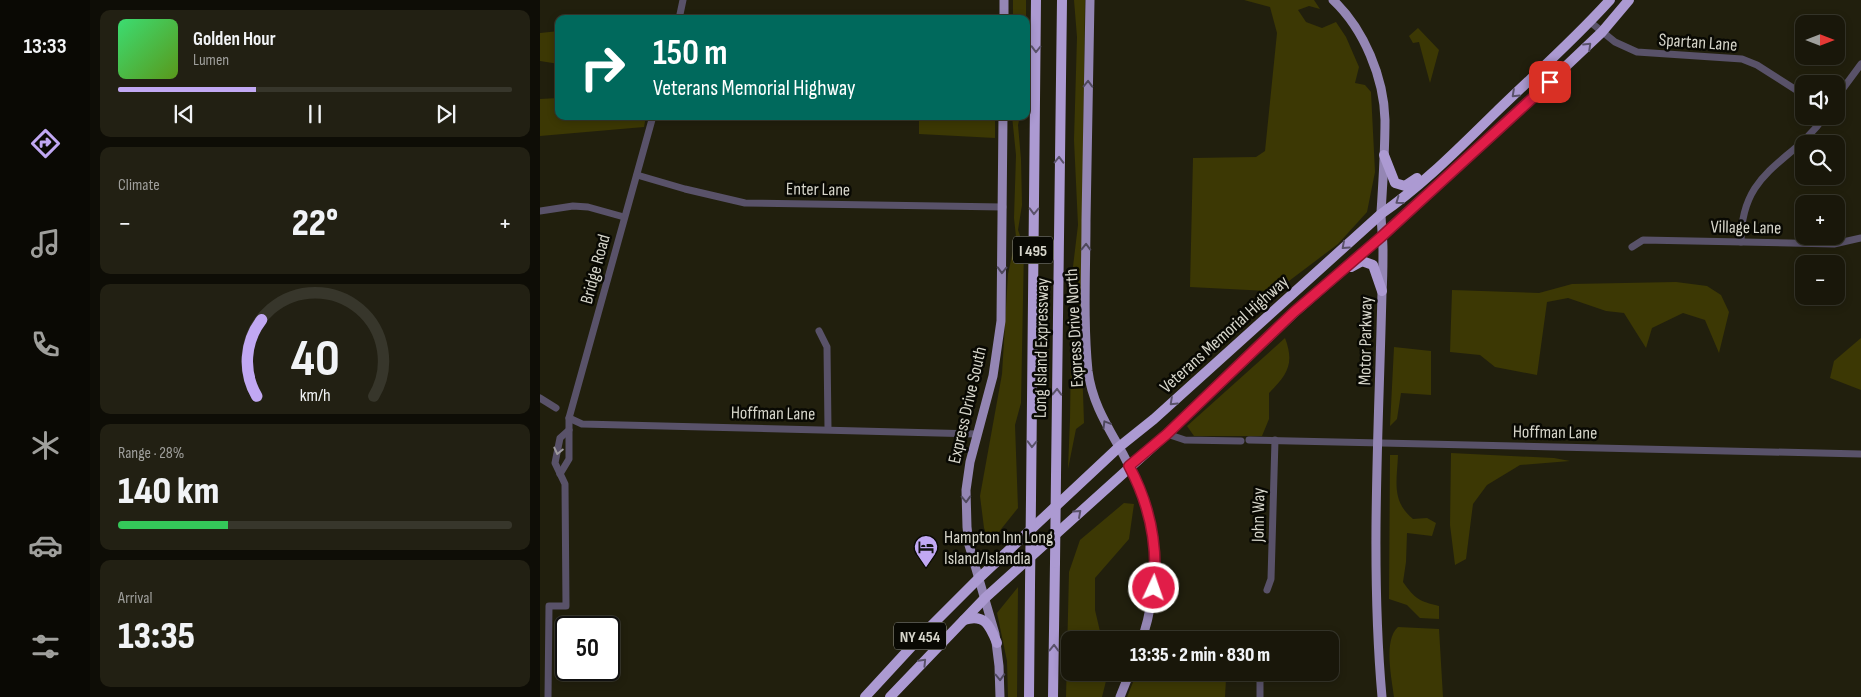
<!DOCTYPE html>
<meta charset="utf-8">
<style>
body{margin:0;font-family:"Sofia Sans Condensed",sans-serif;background:#222013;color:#f1f3f6;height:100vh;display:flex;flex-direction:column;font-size:19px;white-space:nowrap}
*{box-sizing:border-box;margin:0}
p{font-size:16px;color:#9f9f9c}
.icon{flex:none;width:28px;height:28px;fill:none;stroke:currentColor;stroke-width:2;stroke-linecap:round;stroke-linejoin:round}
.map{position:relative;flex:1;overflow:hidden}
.side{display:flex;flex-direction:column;gap:10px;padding:10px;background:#0e0d06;width:450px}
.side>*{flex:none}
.guide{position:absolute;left:15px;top:15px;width:475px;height:105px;border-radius:10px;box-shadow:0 2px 8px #0003,0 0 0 1px #37362b;background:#00695c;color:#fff;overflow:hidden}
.needle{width:32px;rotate:90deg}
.controls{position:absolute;left:1255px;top:15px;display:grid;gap:10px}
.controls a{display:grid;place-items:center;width:50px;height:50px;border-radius:10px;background:#19170a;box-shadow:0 2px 8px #0003,0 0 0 1px #37362b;font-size:25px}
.speed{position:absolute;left:15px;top:616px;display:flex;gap:10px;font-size:25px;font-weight:700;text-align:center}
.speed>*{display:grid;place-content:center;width:65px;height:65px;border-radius:50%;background:#19170a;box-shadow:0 2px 8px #0003,0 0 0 1px #37362b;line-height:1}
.speed .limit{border:2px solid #111;border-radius:8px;background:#fff;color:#111}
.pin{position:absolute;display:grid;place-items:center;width:42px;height:42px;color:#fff;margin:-21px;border-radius:10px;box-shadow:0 2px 8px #0006}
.me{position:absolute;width:55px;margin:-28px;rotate:3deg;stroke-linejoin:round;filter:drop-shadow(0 0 4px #0008)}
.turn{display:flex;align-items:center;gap:18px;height:105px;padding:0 15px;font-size:22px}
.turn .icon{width:65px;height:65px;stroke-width:2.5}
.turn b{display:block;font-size:35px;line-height:42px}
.big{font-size:38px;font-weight:800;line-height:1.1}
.side .card{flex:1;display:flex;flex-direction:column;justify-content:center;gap:8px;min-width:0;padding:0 18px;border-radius:10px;background:#222013}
.side .dial{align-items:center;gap:0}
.dial svg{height:130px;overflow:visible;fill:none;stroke:#37362b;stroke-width:7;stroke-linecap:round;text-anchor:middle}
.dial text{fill:#f1f3f6;stroke:none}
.song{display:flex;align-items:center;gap:15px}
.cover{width:60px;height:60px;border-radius:8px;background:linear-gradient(135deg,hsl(140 70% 55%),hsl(90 70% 35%))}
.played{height:5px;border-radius:2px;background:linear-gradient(90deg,#c1a8f3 35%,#37362b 35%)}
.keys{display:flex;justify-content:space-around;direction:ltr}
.heat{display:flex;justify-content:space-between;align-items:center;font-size:28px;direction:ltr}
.charge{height:8px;border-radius:4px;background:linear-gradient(90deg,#34c759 28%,#37362b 0)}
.trip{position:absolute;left:521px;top:631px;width:278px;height:50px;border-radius:10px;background:#19170a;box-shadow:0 2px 8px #0003,0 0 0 1px #37362b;font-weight:800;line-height:50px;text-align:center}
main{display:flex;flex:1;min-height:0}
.menu{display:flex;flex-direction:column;width:90px;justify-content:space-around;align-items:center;background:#0a0904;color:#9f9f9c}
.menu .icon{width:35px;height:35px}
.menu .current{color:#c1a8f3}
.menu b{font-size:22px;color:#f1f3f6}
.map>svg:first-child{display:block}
.green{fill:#3c3804}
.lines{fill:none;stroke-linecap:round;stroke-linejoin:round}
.minor{stroke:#595269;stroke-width:7}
.major{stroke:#9486b4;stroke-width:9}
.highway{stroke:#ac9ad2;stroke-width:10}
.highway-bridge{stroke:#ac9ad2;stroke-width:10}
.oneway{stroke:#5a526a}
.oneway2{stroke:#4e485c}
.oneway3{stroke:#9e9a9e}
.route-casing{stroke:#92132f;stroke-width:12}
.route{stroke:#e11d48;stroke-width:9}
.labels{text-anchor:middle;stroke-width:5;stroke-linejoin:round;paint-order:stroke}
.shield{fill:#090903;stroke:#98988e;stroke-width:1}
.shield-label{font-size:16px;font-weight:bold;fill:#d6d5ca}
.street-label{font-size:18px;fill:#d6d5ca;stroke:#090903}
.poi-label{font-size:18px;fill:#d6d5ca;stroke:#090903;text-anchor:start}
</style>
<main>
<nav class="menu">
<b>13:33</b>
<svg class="icon current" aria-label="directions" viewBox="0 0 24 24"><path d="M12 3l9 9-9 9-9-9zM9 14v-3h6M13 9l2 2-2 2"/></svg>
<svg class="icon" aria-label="music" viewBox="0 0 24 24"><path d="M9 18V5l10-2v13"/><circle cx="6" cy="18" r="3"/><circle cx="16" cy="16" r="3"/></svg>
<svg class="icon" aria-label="phone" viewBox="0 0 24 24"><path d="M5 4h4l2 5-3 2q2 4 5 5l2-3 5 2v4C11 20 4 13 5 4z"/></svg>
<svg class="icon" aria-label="climate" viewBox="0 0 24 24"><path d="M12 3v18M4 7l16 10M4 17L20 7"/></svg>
<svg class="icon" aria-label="car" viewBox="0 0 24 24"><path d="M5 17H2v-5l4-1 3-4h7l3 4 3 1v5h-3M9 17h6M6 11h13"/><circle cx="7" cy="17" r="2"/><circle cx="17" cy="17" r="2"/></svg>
<svg class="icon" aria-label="filters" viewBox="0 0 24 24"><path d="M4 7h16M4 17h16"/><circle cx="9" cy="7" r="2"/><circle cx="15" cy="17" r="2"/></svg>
</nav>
<section class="side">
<div class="card">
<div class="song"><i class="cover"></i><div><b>Golden Hour</b><p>Lumen</p></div></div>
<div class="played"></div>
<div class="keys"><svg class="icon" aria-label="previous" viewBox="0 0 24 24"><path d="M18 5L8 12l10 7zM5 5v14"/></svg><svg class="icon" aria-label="pause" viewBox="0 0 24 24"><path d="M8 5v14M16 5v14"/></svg><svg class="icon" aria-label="next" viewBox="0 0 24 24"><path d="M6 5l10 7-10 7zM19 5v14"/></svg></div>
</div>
<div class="card"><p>Climate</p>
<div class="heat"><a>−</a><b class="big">22°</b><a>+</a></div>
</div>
<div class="card dial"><svg viewBox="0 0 100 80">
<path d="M14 69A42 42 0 1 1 86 69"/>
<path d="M14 69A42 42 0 0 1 17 22" stroke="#c1a8f3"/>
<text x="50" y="56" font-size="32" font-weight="700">40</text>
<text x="50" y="72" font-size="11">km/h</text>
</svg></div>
<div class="card"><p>Range · 28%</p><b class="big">140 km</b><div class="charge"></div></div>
<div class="card"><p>Arrival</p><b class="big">13:35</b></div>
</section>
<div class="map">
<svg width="1321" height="697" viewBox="0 0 1321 697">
<rect width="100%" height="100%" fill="#211f0d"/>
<g class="green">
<rect x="473" y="0" width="13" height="19"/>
<path d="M534 0H545L541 333 544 423 536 429 528 469 530 419 532 275 538 225 534 140 537 37Z"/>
<path d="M704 0H774L780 9 769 6 758 10 766 22 782 28 796 22 806 37 819 67 815 83 825 85 831 92 835 172 827 212 798 244 737 290 728 291 650 287 653 158 716 157 725 151 737 33 730 7Z"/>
<path d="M878 28 899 50 890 83 879 42 873 43 869 36Z"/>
<path d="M19 31V64L0 61V33Z"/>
<path d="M19 98V116H106L104 127 0 136V99Z"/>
<path d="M379 116H455V138L379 134Z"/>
<path d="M472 116H480L478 125 481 159 482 205 478 230 484 247 481 403 475 425 478 508 450 543 444 528 440 496 462 374 468 274 476 237 474 218 476 155Z"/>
<path d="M1136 282 1167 286 1181 295 1189 312 1179 353 1165 320 1143 313 1112 328 1106 348 1084 313 1066 311 1028 298 1007 302 997 375 955 367 940 355 910 352 912 290 999 293 1032 284Z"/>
<path d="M745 338C755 364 747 375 729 393V419L722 436H654L647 426Z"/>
<path d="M1321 338V390L1290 378 1294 361Z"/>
<path d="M854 347 891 351V395L861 393 857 419 850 426Z"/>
<path d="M911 453 1014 458 1030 461 980 465 947 485 933 504 926 559 915 565 910 525Z"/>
<path d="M850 455H858C857 481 851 501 873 519L887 518 896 523 892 536 867 533 866 562 863 582C875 599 879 601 899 606V619L880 618 867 605 849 599Z"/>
<path d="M584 503 594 504 589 539 555 578V610L562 640H530V672L540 673 566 681 562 697H526L529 572 540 540Z"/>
<path d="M478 587 477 697H468L467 661 457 613Z"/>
<path d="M858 627 899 629 903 697H854C852 679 843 640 858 627Z"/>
<path d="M596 675 686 679 685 697H587Z"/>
</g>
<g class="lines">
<g class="minor">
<path d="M139 19 143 0"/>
<path d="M1049 21 1075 42 1097 52 1202 59 1217 65 1264 95"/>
<path d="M1296 98 1321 64"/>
<path d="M97 175 145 189 205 203 463 207"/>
<path d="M0 211 33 206 48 207 84 217"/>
<path d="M1201 242C1201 169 1251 165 1285 116"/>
<path d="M1092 247 1103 240 1294 244 1321 238"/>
<path d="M279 331 287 347 288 429"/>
<path d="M0 398 16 408"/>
<path d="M29 418 42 424 437 434"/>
<path d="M627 434 645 440 701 441"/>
<path d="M709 440 1321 454"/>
<path d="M20 474 29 459V418L113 116"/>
<path d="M727 590 731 579 735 440"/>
<path d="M722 640V639"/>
<path d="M8 697 9 606H26L25 484 15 463 20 438 29 430"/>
<path d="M720 697V672"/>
</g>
<g class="major">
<path d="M550 0C549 73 548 146 546 220 546 270 543 321 548 371 552 403 568 427 583 454 617 518 624 570 602 640"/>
<path d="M793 0C824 29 844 78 845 120 845 151 843 182 841 212 841 225 843 237 843 250 843 264 843 278 842 292 839 427 830 562 842 697"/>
<path d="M464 19V0"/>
<path d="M460 697 459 666 455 634 429 545 427 527 426 490 430 462 453 376 461 321 463 116"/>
<path d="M580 697 590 672"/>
</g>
<g class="highway">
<path d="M844 155 855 183 865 186 877 178"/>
<path d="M811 267 822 261 833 265 842 291"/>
<path d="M516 476 522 0"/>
<path d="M491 499 496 0"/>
<path d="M424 620C445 613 450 626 457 643"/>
<path d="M325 697 384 633 438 579 579 447 614 419 841 214C883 185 919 148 956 112 994 75 1034 40 1070 0"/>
<path d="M350 697 445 598 627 434 755 312 841 237 970 119 1062 32 1089 0"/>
<path d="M489 697 490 586"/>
<path d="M513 697 515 563"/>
</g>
<g class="highway-bridge">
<path d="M515 563 516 476"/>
<path d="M490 586 491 499"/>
</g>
</g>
<defs><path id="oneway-chevron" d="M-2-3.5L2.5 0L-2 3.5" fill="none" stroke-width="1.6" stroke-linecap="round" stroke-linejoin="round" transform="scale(1.25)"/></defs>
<g class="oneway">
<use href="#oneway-chevron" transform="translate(1048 46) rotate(-44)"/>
<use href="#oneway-chevron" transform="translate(496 49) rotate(91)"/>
<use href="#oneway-chevron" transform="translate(975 94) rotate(137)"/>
<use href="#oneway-chevron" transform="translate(519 160) rotate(-89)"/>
<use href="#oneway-chevron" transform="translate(859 201) rotate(144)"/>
<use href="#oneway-chevron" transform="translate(494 211) rotate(91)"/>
<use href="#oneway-chevron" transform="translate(805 246) rotate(138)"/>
<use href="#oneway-chevron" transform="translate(517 392) rotate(-89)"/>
<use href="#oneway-chevron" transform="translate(633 402) rotate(137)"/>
<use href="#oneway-chevron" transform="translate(492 444) rotate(91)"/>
<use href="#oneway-chevron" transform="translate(538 513) rotate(-42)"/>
<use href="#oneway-chevron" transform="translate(514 648) rotate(-89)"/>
<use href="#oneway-chevron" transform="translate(383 662) rotate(-46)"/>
</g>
<g class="oneway2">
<use href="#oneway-chevron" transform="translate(548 84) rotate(-89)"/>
<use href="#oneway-chevron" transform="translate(546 247) rotate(-89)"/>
<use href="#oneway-chevron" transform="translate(462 270) rotate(91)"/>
<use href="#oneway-chevron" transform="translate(566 424) rotate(-121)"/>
<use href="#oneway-chevron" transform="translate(426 499) rotate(88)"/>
<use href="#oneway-chevron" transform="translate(460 677) rotate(88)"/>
</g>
<use class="oneway3" href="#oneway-chevron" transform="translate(18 451) rotate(103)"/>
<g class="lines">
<g class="route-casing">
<path id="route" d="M614 588C618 545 610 505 589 466L627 434 754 312 841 237 1010 82"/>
</g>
<use href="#route" class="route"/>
</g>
<defs>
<g id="hotel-pin" transform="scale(1.25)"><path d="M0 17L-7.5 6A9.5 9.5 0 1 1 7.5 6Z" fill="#c1a8f3" stroke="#090903"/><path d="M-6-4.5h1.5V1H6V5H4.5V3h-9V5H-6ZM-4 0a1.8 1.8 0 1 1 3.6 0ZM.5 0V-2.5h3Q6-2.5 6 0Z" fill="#111"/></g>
</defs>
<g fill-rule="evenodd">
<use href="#hotel-pin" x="386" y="547"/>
</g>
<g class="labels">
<g class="shield">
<rect x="473" y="236.5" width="40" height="27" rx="4"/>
<rect x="354" y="622.5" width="52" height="27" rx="4"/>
</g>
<g class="shield-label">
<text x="493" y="256">I 495</text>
<text x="380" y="642">NY 454</text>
</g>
<g class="street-label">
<text transform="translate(1158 42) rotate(4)" y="6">Spartan Lane</text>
<text transform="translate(278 189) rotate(1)" y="6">Enter Lane</text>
<text transform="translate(1206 227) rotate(1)" y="6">Village Lane</text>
<text transform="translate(55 269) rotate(-75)" y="6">Bridge Road</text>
<text transform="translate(534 328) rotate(-93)" y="6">Express Drive North</text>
<text transform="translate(684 334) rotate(-42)" y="6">Veterans Memorial Highway</text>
<text transform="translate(825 341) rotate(-89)" y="6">Motor Parkway</text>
<text transform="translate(501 348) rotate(-89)" y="6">Long Island Expressway</text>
<text transform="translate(427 405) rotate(-77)" y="6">Express Drive South</text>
<text transform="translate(233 413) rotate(1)" y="6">Hoffman Lane</text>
<text transform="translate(1015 432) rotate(1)" y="6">Hoffman Lane</text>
<text transform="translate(718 515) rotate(-89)" y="6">John Way</text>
</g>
<g class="poi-label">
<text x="404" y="543">Hampton Inn Long<tspan x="404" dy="21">Island/Islandia</tspan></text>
</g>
</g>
</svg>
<div class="controls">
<a><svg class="needle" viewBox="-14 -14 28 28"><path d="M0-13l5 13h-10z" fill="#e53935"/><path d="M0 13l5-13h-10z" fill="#9f9f9c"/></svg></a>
<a><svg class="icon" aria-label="sound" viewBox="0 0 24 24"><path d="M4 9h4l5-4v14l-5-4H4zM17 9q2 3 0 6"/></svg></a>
<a><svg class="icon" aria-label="search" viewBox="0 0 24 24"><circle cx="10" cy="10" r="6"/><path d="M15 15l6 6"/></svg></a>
<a>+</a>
<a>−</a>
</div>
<div class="speed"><div class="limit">50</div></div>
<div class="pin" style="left:1010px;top:82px;background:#d93025"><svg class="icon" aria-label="arrive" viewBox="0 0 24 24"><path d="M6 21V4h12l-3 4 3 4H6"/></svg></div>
<svg class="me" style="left:614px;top:588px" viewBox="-20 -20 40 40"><circle r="17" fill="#e11d48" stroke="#fff" stroke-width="3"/><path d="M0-11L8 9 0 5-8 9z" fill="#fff"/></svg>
<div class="trip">13:35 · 2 min · 830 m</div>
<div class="guide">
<div class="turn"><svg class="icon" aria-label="right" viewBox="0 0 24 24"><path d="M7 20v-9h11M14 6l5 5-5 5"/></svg><div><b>150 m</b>Veterans Memorial Highway</div></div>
</div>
</div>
</main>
